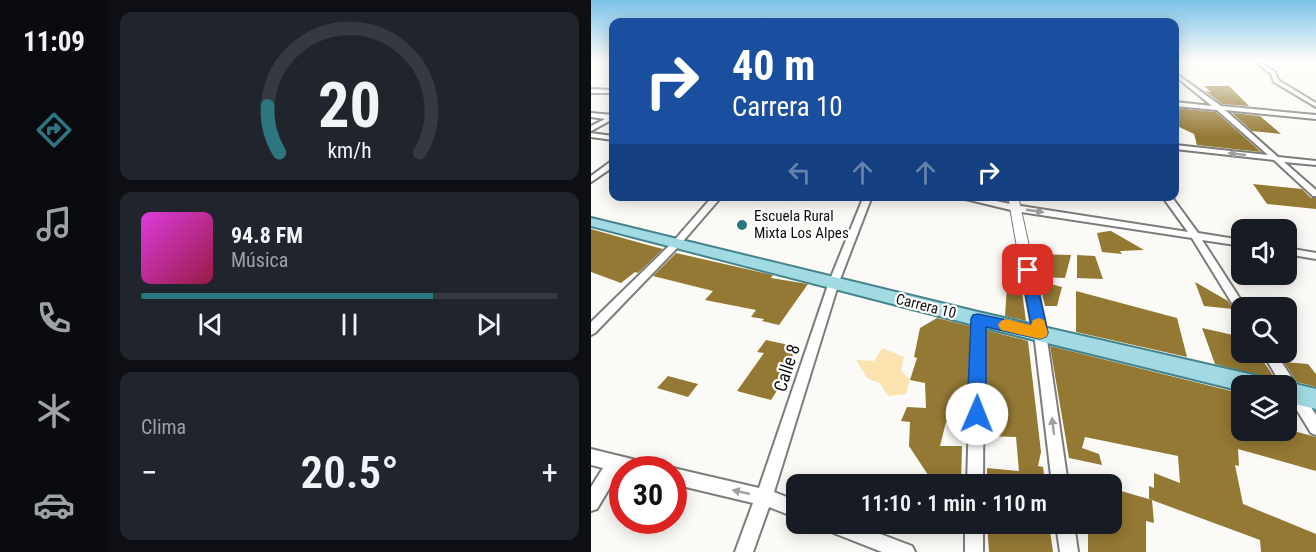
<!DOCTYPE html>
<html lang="es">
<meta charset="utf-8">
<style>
body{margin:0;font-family:"Roboto Condensed",sans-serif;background:#20242c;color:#f1f3f6;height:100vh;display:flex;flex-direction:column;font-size:22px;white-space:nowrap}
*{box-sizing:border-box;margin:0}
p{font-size:20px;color:#9ea1a6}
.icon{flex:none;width:33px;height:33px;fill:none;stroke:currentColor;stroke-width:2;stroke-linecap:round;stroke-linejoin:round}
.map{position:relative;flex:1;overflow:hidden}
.sheet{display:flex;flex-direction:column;gap:12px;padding:12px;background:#0d0f14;width:483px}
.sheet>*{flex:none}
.hud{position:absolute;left:18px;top:18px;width:570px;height:183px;border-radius:12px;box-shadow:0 3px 15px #0003;background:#1a4fa0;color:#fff;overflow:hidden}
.fabs{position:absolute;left:640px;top:219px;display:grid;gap:12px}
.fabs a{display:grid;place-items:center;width:66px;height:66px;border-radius:12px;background:#171b24;box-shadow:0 3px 15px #0003;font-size:30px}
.speed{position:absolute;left:18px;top:456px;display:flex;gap:12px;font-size:30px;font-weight:700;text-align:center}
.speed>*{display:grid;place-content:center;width:78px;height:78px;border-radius:50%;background:#171b24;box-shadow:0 3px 15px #0003;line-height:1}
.speed .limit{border:9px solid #d22;background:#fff;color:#111}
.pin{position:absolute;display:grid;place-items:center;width:51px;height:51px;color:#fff;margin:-26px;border-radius:12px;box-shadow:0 3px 9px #0006}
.me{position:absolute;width:66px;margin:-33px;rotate:1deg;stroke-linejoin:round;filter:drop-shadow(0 0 4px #0008)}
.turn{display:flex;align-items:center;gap:21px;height:126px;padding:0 24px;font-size:27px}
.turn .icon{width:78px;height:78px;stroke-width:2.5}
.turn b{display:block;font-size:42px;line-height:51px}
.lanes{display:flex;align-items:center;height:57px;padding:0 24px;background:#0003;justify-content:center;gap:30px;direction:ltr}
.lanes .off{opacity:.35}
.big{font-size:45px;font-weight:600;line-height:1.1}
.sheet .widget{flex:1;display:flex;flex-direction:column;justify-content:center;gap:9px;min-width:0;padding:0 21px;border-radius:12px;background:#20242c}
.sheet .dial{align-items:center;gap:0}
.dial svg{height:156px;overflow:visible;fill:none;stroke:#363941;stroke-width:7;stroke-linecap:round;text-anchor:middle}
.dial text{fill:#f1f3f6;stroke:none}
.song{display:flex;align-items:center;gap:18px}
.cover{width:72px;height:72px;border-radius:9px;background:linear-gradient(135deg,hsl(300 70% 55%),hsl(340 70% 35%))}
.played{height:6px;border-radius:3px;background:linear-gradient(90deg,#2e767f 70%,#363941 70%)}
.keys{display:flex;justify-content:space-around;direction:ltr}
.heat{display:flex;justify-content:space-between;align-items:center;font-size:33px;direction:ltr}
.trip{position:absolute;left:195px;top:474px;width:336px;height:60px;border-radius:12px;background:#171b24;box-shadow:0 3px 15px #0003;font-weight:600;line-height:60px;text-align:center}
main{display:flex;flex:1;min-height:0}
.tabs{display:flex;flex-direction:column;width:108px;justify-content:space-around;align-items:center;background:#090b0e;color:#9ea1a6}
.tabs .icon{width:42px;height:42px}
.tabs .current{color:#2e767f}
.tabs b{font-size:27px;color:#f1f3f6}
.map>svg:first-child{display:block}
.green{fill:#fae3ae}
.building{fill:#947934}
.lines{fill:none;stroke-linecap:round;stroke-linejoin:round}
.minor-casing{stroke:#7d7c79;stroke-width:4}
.tertiary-casing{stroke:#7d7c79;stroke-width:2}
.primary-casing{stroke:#45838b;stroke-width:4}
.minor{fill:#fff;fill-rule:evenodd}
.tertiary{fill:#fff;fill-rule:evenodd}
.primary{fill:#a1dae2;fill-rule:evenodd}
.oneway{fill:#9f9f9f}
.route{fill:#1a73e8;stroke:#114b97;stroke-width:1.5}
.slow{fill:#f59e0b}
.poi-dot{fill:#2e767f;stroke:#fff;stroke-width:2}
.labels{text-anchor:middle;stroke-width:4.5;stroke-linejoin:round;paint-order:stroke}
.poi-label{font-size:15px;fill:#100f0e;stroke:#fff;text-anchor:start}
.street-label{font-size:15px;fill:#100f0e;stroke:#fff}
.near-street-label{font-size:18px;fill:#100f0e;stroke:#fff}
</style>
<main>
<nav class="tabs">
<b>11:09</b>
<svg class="icon current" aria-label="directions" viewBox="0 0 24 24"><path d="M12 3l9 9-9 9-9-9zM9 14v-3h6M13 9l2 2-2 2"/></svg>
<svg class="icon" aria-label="music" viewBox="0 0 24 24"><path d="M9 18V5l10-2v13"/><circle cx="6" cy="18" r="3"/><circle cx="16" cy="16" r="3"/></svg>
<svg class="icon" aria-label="phone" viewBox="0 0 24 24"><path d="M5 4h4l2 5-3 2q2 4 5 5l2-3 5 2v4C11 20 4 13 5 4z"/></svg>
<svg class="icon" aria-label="climate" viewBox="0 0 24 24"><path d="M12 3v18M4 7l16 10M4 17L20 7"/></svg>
<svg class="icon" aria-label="car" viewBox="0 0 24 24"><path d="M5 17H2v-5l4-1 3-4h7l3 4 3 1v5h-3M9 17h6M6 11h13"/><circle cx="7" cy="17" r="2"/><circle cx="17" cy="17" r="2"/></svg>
</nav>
<section class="sheet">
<div class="widget dial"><svg viewBox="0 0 100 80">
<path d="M14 69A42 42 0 1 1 86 69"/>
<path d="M14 69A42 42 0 0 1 8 45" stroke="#2e767f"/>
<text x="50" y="56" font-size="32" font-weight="700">20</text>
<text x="50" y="72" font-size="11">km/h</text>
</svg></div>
<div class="widget">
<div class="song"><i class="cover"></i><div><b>94.8 FM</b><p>Música</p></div></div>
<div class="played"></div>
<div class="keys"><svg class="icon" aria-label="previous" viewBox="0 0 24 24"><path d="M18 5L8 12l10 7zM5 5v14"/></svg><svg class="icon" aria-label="pause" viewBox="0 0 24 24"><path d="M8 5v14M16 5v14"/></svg><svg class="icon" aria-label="next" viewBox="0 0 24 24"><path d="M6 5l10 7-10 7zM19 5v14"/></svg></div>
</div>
<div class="widget"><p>Clima</p>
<div class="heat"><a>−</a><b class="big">20.5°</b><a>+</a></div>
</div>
</section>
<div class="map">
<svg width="725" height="552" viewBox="0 0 725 552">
<rect width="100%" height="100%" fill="#fbfaf6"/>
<path class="green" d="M291 348 313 357 310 370 319 380 315 394 297 396 289 383 277 379 265 360 283 361Z"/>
<g class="building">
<path d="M613 86H638L658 106 631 104 614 91 620 92Z"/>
<path d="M584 108 625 112 670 152 606 145 603 134 584 125Z"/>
<path d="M641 113 669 116 690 134 661 131Z"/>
<path d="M662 184 711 189 720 198H725V209L676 204Z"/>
<path d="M0 229 53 244 72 249 47 273 44 272 30 283 0 272Z"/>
<path d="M518 231H520L553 250 529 251 531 254 511 252 506 233Z"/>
<path d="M85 253 182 275 180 278 217 284 188 325 171 321 173 319 160 317 165 310 114 300 122 291 62 276Z"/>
<path d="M443 254 480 255 474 278 447 277Z"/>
<path d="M486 255 504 256 512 279 486 278Z"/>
<path d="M448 281 471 287 466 306H454Z"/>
<path d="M604 282 637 301 642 309 613 306Z"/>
<path d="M430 285 435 321 414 316 416 286Z"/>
<path d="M485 291 586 318 596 357 485 332Z"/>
<path d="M346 318 379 326 377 387 373 386 374 411 368 423 355 422 349 446H371L370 484H343L318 446 319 422 310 421 316 407 335 408 334 383 319 380 326 358 323 357 329 328Z"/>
<path d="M611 328 651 337V352H666L685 380 624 364Z"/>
<path d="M395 330 437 341 450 452 447 466 452 467 454 482 396 484V468L428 471 425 437 395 436Z"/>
<path d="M175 340 207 347 196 365 201 367 180 400 146 391 173 353 166 352Z"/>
<path d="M459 346 640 391 645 430H699L725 437V471L647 449 648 466 644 465 652 504 725 534V552H670L669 540 558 499V486L563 488V473L589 483 587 456 494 437 491 448 508 454 511 465 478 458Z"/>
<path d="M693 362 717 364 725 374V387L706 382Z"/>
<path d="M77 376 107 384 97 397 66 388Z"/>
<path d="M520 488 561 500 563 523 555 521V552H497V524H520Z"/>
<path d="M396 524H458L462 552H398Z"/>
</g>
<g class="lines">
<g class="minor-casing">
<g id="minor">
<path d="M662 60H666L684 72 687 80 725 103V107L683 82 680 74Z"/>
<path d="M584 73 630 106 725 115V119L634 110 687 157 725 161V165L693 162 725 190V196H722L683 160 584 149V145L677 155 626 110 584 106V102L621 106 584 76Z"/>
<path d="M0 89 22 90V93H0Z"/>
<path d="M0 113 22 115V119L0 131V126L14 119 0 117Z"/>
<path d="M0 133 22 136V140L0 137Z"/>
<path d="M19 162H22V167L0 182V176Z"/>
<path d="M122 196H131L87 247 4 333 0 335V322L81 243Z"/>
<path d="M273 196H281L248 282 183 492 206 501V518L178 507 162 552H144L162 503 82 484V470H78L82 468 168 488 238 282Z"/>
<path d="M362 196H381L424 205 597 232 571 196H580L607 233 651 240V246L611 240 655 308H651V314L647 313 601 238 424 211Z"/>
<path d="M696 248 725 253V259L696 254Z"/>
<path d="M387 315 391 316 393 319 392 484H376L381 319 383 316Z"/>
<path d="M449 328 453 330 455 333 477 484H461L443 333 445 330Z"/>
<path d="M671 352H684L725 415V435L720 433 696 394V386H691Z"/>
<path d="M0 449 53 462 59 464 61 470H32V473L28 472 6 509 0 511V487L12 468 0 465Z"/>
<path d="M232 524H263L321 546 324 552H291L235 530Z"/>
<rect x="374" y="524" width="18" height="28"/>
<path d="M465 524H483L487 552H469Z"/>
</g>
</g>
<g class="tertiary-casing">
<path id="tertiary" d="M417 196H427L457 333 454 337 449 339 444 337 441 333Z"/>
</g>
<g class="primary-casing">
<g id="primary">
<path d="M0 218 387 312 671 377 679 379 681 386H651V391L387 326 0 226Z"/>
<path d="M696 382 725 389V409L696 402V386H688Z"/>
</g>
</g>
<use href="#minor" class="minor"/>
<use href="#tertiary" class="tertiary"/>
<use href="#primary" class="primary"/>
</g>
<defs><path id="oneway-solid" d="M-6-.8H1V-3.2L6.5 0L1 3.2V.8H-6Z" transform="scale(1.5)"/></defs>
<g class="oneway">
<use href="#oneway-solid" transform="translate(646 154) rotate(-174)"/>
<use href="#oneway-solid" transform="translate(444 211) rotate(8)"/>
<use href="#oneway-solid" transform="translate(462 426) rotate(-97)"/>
<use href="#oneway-solid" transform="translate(150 492) rotate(-167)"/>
</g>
<linearGradient id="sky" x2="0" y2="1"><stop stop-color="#7ac2e7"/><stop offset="0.44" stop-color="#fdfdfb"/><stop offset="1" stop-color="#fdfdfb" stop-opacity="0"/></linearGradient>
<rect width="725" height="137" fill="url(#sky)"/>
<path class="route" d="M437 266 443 270 457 333 455 337 449 339 395 327V414L392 420 386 422 379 420 376 414 380 319 382 315 387 314 440 325 430 270Z"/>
<path class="slow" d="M448 318 453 320 457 333 455 337 449 339 410 330 407 325 410 321 415 319 440 325 442 320Z"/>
<circle class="poi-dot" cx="151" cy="225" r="6"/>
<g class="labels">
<g class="poi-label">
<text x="163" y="221">Escuela Rural<tspan x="163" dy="17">Mixta Los Alpes</tspan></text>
</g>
<g class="street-label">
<text transform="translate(335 306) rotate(14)" y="5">Carrera 10</text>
</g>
<g class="near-street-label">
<text transform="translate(196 368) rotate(-72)" y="6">Calle 8</text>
</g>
</g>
</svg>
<div class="fabs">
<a><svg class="icon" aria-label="sound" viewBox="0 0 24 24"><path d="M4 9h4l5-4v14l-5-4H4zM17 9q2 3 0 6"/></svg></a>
<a><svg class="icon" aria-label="search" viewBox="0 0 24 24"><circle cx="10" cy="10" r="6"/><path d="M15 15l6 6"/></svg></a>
<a><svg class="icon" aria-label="layers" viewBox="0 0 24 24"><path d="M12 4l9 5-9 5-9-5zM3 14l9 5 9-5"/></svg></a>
</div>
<div class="speed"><div class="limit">30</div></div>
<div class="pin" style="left:437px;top:270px;background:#d93025"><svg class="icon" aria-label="arrive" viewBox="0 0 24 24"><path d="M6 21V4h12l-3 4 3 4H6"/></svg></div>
<svg class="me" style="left:386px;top:414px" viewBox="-20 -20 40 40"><circle r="19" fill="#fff"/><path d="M0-13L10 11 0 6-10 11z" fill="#1a73e8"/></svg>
<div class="trip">11:10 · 1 min · 110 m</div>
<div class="hud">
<div class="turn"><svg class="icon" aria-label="right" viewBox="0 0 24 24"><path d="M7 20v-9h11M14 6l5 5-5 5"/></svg><div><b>40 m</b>Carrera 10</div></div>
<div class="lanes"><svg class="icon off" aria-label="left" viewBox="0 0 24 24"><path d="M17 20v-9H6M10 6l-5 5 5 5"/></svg><svg class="icon off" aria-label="ahead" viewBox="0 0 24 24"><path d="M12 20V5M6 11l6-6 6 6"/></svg><svg class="icon off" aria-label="ahead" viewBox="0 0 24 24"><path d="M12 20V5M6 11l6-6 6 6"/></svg><svg class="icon" aria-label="right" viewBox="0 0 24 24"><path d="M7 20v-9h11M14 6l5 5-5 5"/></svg></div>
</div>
</div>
</main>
